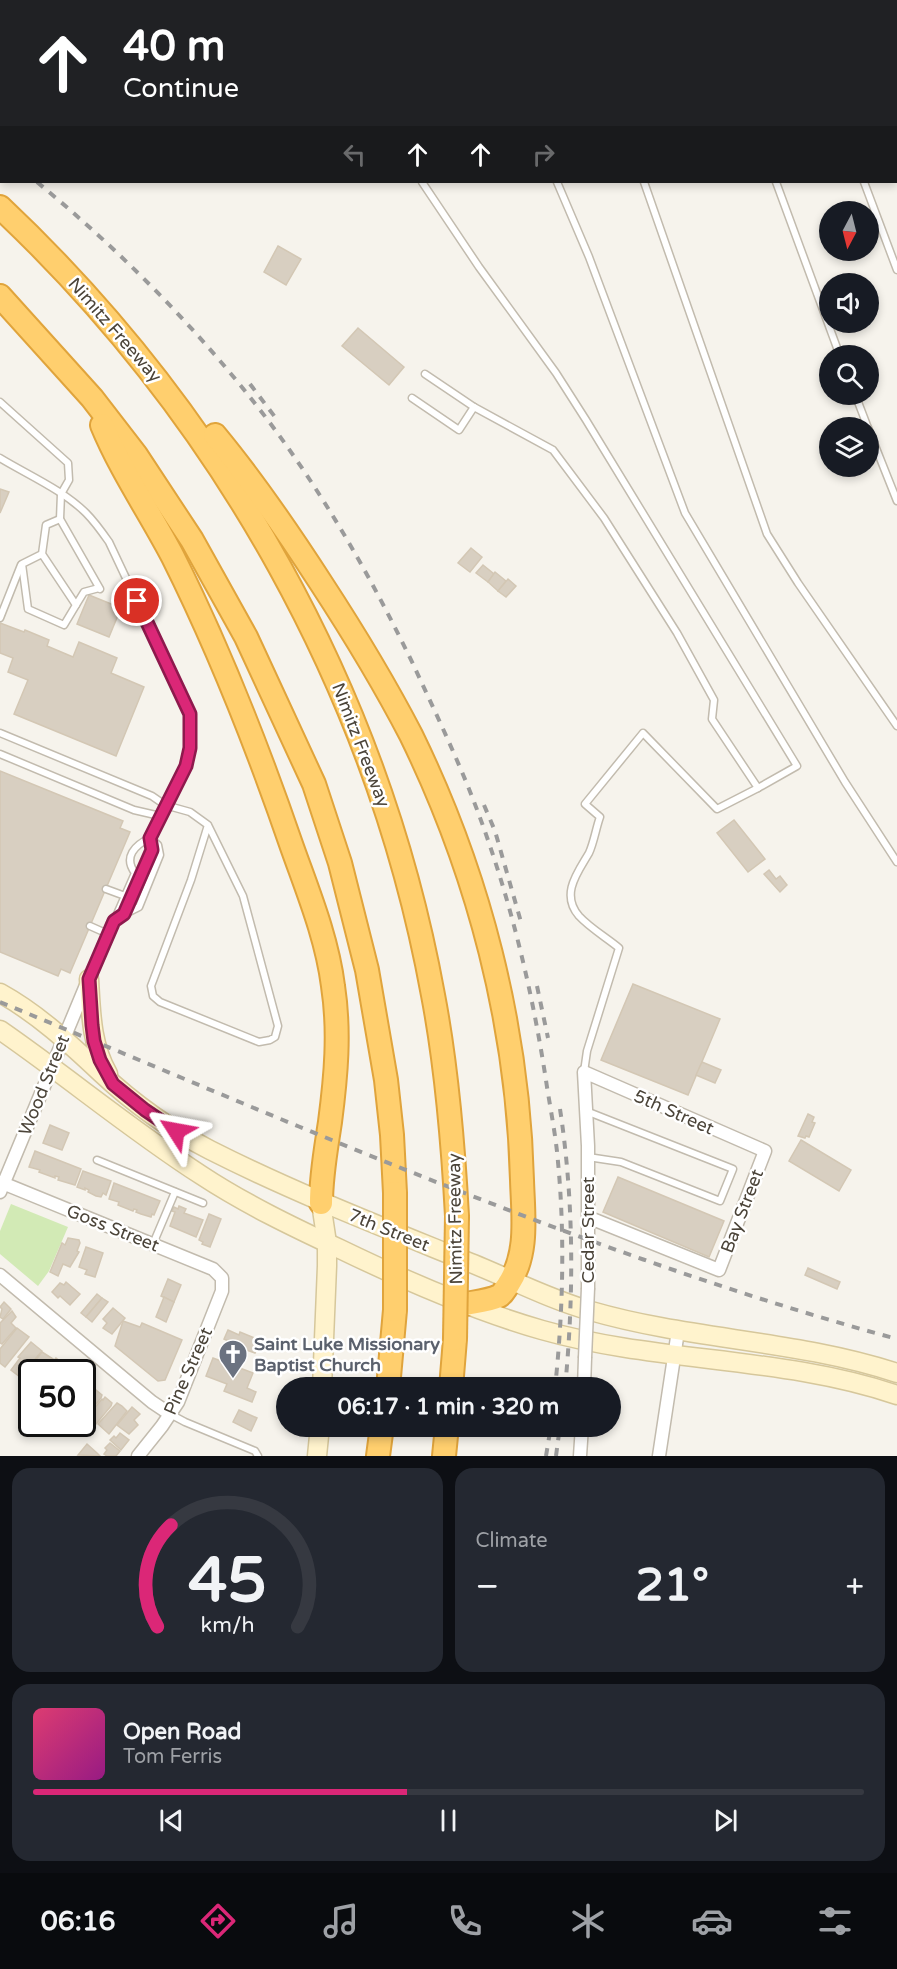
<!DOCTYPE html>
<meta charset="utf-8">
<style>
body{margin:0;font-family:"Varela Round",sans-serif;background:#242831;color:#f1f3f6;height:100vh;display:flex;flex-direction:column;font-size:22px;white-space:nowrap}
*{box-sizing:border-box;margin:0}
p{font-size:20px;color:#9ea1a6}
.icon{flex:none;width:33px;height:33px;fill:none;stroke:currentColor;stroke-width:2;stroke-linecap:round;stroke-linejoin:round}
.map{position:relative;height:1456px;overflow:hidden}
.panel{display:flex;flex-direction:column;gap:12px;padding:12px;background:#0d0f14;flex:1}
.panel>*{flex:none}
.hud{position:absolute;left:0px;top:0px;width:897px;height:183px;box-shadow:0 3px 9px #0003;background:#202124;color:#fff;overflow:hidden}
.needle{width:39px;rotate:187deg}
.tools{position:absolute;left:819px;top:201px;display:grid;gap:12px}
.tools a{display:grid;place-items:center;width:60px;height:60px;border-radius:50%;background:#171b24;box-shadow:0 3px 9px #0003;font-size:30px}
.speed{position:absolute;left:18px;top:1359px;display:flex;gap:12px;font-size:30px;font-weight:700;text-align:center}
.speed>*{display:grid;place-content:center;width:78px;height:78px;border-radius:50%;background:#171b24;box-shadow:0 3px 9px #0003;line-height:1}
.speed .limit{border:3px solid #111;border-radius:9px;background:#fff;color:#111}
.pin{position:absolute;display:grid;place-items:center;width:51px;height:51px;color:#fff;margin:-26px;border:3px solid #fff;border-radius:50%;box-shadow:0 2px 6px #0007}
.me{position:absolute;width:66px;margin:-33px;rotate:304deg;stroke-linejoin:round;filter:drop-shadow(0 0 4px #0008)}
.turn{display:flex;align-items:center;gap:21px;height:126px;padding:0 24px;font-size:27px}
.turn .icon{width:78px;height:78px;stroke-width:2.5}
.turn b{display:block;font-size:42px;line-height:51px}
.lanes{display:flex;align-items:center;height:57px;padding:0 24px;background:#0003;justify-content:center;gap:30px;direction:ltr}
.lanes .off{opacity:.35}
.big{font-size:45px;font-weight:700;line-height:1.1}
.panel .widget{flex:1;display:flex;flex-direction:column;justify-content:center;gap:9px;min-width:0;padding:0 21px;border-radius:18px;background:#242831}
.panel .dial{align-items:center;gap:0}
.dial svg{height:156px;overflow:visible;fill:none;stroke:#363941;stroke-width:7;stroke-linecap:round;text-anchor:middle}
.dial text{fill:#f1f3f6;stroke:none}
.song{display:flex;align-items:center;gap:18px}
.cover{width:72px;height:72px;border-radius:9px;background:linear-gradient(135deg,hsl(340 70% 55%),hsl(310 70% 35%))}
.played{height:6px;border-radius:3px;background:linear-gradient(90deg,#db2777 45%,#363941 45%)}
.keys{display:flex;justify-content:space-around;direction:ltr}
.heat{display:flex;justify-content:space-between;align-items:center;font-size:33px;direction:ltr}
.panel .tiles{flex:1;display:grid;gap:12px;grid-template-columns:1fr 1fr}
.widget:last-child{grid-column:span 2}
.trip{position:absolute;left:276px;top:1377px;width:345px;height:60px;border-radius:30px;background:#171b24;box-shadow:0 3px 9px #0003;font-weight:700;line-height:60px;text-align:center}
.dock{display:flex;height:96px;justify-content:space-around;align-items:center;background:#090b0e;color:#9ea1a6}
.dock .icon{width:42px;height:42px}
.dock .selected{color:#db2777}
.dock b{font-size:27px;color:#f1f3f6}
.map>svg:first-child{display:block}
.green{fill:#d2eab5}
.building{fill:#d8cfc1;stroke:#d3c7b4;stroke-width:1.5}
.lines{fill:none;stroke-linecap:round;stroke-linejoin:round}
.lane-casing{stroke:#c2bbae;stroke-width:9}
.street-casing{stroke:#c2bbae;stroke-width:15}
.secondary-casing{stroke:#d6c79b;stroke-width:21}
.highway-casing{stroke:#e0a43c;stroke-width:26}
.lane{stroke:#fff;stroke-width:6}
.street{stroke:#fff;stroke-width:12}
.secondary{stroke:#fff3cd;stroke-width:18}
.highway{stroke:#ffcf6e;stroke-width:22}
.rail{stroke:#9a9a9a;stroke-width:4;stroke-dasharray:8 8;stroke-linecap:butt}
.street-bridge-casing{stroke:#c2bbae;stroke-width:15;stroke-linecap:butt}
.highway-bridge-casing{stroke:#e0a43c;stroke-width:26;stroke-linecap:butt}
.street-bridge{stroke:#fff;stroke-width:12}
.highway-bridge{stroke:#ffcf6e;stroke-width:22}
.route-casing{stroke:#8e194d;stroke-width:15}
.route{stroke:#db2777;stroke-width:10}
.labels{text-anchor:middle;stroke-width:5;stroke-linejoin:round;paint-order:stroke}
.street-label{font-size:18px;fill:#4b4439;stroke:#fff}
.worship-label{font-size:18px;font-weight:bold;fill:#5b616d;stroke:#fff;text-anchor:start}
</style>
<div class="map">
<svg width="897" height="1456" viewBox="0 0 897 1456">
<rect width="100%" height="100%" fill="#f6f3ec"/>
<path class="green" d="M11 1204 68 1227 49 1271 38 1286 0 1254V1231Z"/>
<g class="building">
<path d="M278 246 301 259 286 285 264 272Z"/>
<path d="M358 328 404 367 389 385 342 346Z"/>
<path d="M0 489 9 492 0 513Z"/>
<path d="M471 548 482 557 470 572 458 563Z"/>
<path d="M483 565 494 574 488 582 476 573Z"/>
<path d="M495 572 506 581 498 591 488 582Z"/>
<path d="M508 579 516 586 506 597 498 591Z"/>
<path d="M89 595 121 608 109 637 77 624Z"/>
<path d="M0 623 24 632 25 630 49 640 47 646 73 657 79 642 117 658 111 673 144 687 116 756 14 714 28 680 8 672 13 658 0 653Z"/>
<path d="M0 771 123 821 120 828 130 832 70 973 61 969 58 976 0 952Z"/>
<path d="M734 820 765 859 748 872 717 833Z"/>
<path d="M769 870 776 879 780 876 787 885 780 892 764 874Z"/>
<path d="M633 984 720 1019 688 1095 601 1060Z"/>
<path d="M702 1062 721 1070 715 1083 696 1075Z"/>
<path d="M808 1114 814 1117 812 1122 815 1123 809 1137 806 1136 805 1138 798 1136Z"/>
<path d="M50 1125 69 1133 62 1150 43 1143Z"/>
<path d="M801 1140 851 1170 839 1191 789 1161Z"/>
<path d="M35 1151 81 1169 75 1185 58 1180 59 1177 55 1176V1178L39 1172 40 1170 29 1167Z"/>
<path d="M83 1171 111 1181 106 1195 103 1193 101 1197 96 1196 88 1192 89 1190 85 1188V1190L77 1187Z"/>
<path d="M618 1177 724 1221 709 1257 603 1212Z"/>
<path d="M114 1183 160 1201 154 1215 152 1214 151 1217 141 1214 136 1212 137 1210 134 1209 133 1211 118 1205 119 1202 109 1199Z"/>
<path d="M179 1206 186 1209 184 1213 203 1220 196 1237 170 1226 175 1212 172 1211 174 1207 178 1209Z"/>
<path d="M209 1214 221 1219 210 1247 202 1244 203 1242 199 1240Z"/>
<path d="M68 1238 79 1240 80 1243 77 1251 79 1252 70 1267 63 1264 58 1276 50 1272 62 1243 65 1245Z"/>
<path d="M86 1247 103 1253 95 1277 85 1274 87 1270 79 1267Z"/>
<path d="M808 1268 840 1282 837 1289 805 1275Z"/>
<path d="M168 1279 181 1285 174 1302 161 1296Z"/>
<path d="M66 1282 80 1294 70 1305 60 1296 58 1298 52 1292 60 1283 64 1285Z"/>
<path d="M97 1294 102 1298 86 1317 81 1313Z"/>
<path d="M164 1297 174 1302 166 1322 156 1317Z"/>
<path d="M102 1298 108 1302 92 1322 86 1317Z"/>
<path d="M4 1302 11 1309 3 1319 0 1317 2 1309 0 1307Z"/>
<path d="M113 1308 125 1318 112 1334 103 1328 107 1323 103 1319Z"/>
<path d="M12 1311 16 1317 11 1323 16 1328 2 1344 0 1343V1323Z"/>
<path d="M123 1321 140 1327 142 1323 182 1340 165 1380 158 1381 115 1346Z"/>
<path d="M17 1328 29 1337 5 1367 0 1363V1349Z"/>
<path d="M228 1330 239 1335 240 1332 257 1339 254 1345 258 1347 255 1353 230 1344 231 1342 224 1339Z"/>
<path d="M31 1342 42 1351 20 1377 11 1370 20 1358 18 1357Z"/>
<path d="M42 1352 53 1359 42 1372H32L28 1380 23 1376Z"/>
<path d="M56 1358 66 1366 60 1372H43Z"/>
<path d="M213 1358 253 1373 247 1388 256 1392 252 1402 224 1391 227 1384 206 1376Z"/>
<path d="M86 1381 92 1386 82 1399V1383L84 1384Z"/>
<path d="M96 1390 102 1395 101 1398 86 1416 82 1413V1403L92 1391 94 1392Z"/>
<path d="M105 1397 112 1403 111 1406 96 1424 89 1418 93 1413 91 1412 102 1399 103 1400Z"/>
<path d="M117 1403 122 1406 127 1411 109 1434 98 1424Z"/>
<path d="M132 1407 140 1414 134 1420 138 1425 129 1434 117 1425Z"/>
<path d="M239 1410 257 1418 251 1431 233 1422Z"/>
<path d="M120 1433 129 1440 121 1450 110 1440 114 1436 116 1438Z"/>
<path d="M110 1443 120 1451 116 1456H107L104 1454 107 1450 105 1448Z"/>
<path d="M87 1444 97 1453 100 1456 78 1455Z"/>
</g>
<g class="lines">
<g class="lane-casing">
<g id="lane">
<path d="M290 0 291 2"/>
<path d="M346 0 349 2"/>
<path d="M370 0V2"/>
<path d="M480 0 481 2"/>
<path d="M587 0V2"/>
<path d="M705 0 706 2"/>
<path d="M798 0V2"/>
<path d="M545 2 550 0"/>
<path d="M422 182 479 267 556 373 586 420 797 766 758 788"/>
<path d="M557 182 589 257 685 513 845 782 897 862"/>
<path d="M644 182 767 534 798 583 897 726"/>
<path d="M776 182 840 356"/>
<path d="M864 182 897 270"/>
<path d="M425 374 474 407"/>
<path d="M855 394 868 428"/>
<path d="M412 398 459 430 474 407 553 450 604 518 677 633 714 700 712 719 758 788 717 809 643 733 585 804 600 817C596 828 594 842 589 853 578 872 560 894 579 916 590 928 607 938 619 948L587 1051 584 1072"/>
<path d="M0 402 68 463 69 480 61 494 60 519 100 589"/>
<path d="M868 428 897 501"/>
<path d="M0 458C28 475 63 490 86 513 95 522 102 532 109 542L190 714V748L186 766 150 838C135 845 123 857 135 873L89 978"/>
<path d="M42 554 22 564 28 609 64 625 76 605 42 554 46 525 60 519"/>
<path d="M76 605 84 592 99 588"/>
<path d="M0 618 21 565"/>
<path d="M0 733 152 796 165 805 190 812 208 825 191 880 151 986 153 996 160 1002 259 1042 270 1040 275 1037 278 1026 243 896 208 825"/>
<path d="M0 754 134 810 160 816"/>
<path d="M106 889 125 896"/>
<path d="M125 914 139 907 160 855 158 845 150 838"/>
<path d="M114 921 125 914 152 850 150 838"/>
<path d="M90 926 108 934"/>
<path d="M586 1111 733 1169 720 1201 621 1162 588 1157"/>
<path d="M97 1160 203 1203"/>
<path d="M153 1244 175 1192"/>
<path d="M170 1414 185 1422 255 1451 258 1456"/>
</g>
</g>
<g class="street-casing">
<g id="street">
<path d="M0 1182 213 1269 222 1278V1291L178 1402 162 1426 138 1456"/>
<path d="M0 1192 87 983"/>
<path d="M0 1275 152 1402 170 1414"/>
<path d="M588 1288V1146L584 1072 765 1151 719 1270 590 1218"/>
<path d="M584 1388 585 1358"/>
<path d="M580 1456 582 1426"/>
<path d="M659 1456 678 1331"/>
</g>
</g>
<g class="secondary-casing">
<g id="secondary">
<path d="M89 979C91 1013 91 1044 108 1074"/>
<path d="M0 993C38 1014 69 1043 101 1073 134 1104 171 1130 210 1150 293 1192 380 1226 466 1261 507 1277 548 1299 591 1311 691 1340 797 1340 897 1373"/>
<path d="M0 1030C68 1077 131 1130 201 1175 245 1204 293 1227 340 1249 406 1281 472 1310 542 1330 658 1363 782 1356 897 1395"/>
<path d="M321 1203 327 1243V1266L322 1388"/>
<path d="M317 1456 320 1426"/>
</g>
</g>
<g class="highway-casing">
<g id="highway">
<path d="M0 207C223 417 378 693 433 995 447 1068 453 1142 457 1216"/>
<path d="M0 296 92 398 136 455 192 540 246 637 314 784 340 863 367 970 386 1080 392 1135 395 1193"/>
<path d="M102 425C121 471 150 513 173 557 220 651 258 748 292 847 308 892 327 938 333 986 340 1032 336 1076 330 1122 326 1149 321 1175 321 1203"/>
<path d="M215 435C254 482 288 532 321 583 353 632 384 683 411 735 479 874 518 1026 522 1180 523 1215 529 1254 508 1285 505 1289 503 1294 499 1296 489 1301 476 1302 465 1304"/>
<path d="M388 1388 395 1310"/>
<path d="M451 1388 455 1339"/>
<path d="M378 1456 382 1426"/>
<path d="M444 1456 447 1426"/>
</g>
</g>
<use href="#lane" class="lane"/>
<use href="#street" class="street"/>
<use href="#secondary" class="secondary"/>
<use href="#highway" class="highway"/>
<g class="rail">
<path d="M0 140 2 141"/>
<path d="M0 151 2 153"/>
<path d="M37 182C123 253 202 333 270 423 326 498 372 579 413 664 432 705 452 747 469 789 507 884 532 986 547 1087 551 1112 556 1137 558 1162 565 1236 563 1313 555 1388"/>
<path d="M250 384 275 417"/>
<path d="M484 805 495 831 521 922"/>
<path d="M537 986 548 1038"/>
<path d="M0 1002C295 1124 588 1255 897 1339"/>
<path d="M560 1109C574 1201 574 1295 565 1388"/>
<path d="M546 1456 551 1426"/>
<path d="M556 1456 560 1426"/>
</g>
<g class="street-bridge-casing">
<path id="street-bridge" d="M585 1358 588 1288"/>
</g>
<g class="highway-bridge-casing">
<g id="highway-bridge">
<path d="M395 1193V1310"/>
<path d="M455 1339 457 1216"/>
</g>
</g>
<use href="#street-bridge" class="street-bridge"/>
<use href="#highway-bridge" class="highway-bridge"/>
</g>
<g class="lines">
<g class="route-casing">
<path id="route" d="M137 601 190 714V748L186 766 150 838 152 850 124 914 114 921 89 979 92 1025 94 1041 100 1060 113 1084 145 1110 176 1131"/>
</g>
<use href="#route" class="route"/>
</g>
<defs>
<g id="church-pin" transform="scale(1.5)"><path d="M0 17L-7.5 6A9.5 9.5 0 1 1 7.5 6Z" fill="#6b7280" stroke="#fff"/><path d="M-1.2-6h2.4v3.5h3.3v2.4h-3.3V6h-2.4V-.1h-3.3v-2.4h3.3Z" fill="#fff"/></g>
</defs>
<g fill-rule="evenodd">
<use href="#church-pin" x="233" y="1354"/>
</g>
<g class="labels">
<g class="street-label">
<text transform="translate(115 330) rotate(49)" y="6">Nimitz Freeway</text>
<text transform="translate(361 745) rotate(69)" y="6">Nimitz Freeway</text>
<text transform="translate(44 1085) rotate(-68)" y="6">Wood Street</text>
<text transform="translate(674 1112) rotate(24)" y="6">5th Street</text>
<text transform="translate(742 1211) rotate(-69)" y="6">Bay Street</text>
<text transform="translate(455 1219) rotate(-91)" y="6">Nimitz Freeway</text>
<text transform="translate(113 1228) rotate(22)" y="6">Goss Street</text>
<text transform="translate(389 1230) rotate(22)" y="6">7th Street</text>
<text transform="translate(588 1230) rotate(-90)" y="6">Cedar Street</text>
<text transform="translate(188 1371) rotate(-66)" y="6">Pine Street</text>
</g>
<g class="worship-label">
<text x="254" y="1350">Saint Luke Missionary<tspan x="254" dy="21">Baptist Church</tspan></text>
</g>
</g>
</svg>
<div class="tools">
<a><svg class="needle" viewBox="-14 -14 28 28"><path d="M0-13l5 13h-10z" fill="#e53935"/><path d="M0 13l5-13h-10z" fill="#9ea1a6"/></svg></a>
<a><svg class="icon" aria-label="sound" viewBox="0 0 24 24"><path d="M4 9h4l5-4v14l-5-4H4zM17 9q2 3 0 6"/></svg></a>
<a><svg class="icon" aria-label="search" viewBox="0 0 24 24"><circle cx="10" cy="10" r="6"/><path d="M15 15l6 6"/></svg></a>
<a><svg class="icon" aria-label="layers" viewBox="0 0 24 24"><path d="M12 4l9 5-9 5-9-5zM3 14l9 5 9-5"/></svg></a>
</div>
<div class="speed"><div class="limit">50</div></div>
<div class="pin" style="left:137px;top:601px;background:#d93025"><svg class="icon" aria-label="arrive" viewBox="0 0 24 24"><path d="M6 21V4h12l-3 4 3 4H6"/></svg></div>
<svg class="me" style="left:176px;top:1131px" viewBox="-20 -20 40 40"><path d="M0-17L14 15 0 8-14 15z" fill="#db2777" stroke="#fff" stroke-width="4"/></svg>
<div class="trip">06:17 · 1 min · 320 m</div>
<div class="hud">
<div class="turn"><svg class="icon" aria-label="ahead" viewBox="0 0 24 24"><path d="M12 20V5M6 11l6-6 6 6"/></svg><div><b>40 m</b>Continue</div></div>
<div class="lanes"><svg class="icon off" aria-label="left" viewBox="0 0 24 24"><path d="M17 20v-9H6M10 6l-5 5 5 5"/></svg><svg class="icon" aria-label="ahead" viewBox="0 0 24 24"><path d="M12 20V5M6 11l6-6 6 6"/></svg><svg class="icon" aria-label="ahead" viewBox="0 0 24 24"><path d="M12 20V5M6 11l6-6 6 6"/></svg><svg class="icon off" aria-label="right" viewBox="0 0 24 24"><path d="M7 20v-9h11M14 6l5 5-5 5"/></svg></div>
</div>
</div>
<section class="panel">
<div class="tiles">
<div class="widget dial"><svg viewBox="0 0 100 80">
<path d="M14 69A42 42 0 1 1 86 69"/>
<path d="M14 69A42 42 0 0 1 21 17" stroke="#db2777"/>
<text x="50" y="56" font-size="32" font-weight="700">45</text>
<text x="50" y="72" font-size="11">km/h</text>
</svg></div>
<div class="widget"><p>Climate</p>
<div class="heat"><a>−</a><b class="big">21°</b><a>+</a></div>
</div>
<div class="widget">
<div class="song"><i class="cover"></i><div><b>Open Road</b><p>Tom Ferris</p></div></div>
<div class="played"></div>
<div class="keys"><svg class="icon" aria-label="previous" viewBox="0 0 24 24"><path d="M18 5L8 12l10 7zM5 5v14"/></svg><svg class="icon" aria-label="pause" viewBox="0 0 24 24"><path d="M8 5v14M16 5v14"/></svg><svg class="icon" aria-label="next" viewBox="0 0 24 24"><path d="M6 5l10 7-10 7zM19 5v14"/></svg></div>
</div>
</div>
</section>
<nav class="dock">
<b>06:16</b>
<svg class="icon selected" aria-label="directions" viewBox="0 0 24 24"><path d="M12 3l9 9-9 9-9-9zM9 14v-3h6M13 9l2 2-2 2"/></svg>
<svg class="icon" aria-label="music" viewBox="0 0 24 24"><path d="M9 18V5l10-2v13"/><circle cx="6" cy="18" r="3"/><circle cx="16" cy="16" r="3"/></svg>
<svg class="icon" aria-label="phone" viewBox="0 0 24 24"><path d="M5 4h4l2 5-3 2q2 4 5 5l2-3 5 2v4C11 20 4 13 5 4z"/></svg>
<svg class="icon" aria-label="climate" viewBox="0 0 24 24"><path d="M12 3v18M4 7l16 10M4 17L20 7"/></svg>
<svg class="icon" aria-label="car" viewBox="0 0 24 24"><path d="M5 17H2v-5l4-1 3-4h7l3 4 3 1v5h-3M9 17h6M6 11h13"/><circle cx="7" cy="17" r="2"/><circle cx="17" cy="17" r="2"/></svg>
<svg class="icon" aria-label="filters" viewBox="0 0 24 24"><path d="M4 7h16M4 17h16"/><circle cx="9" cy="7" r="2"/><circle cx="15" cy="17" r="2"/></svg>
</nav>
